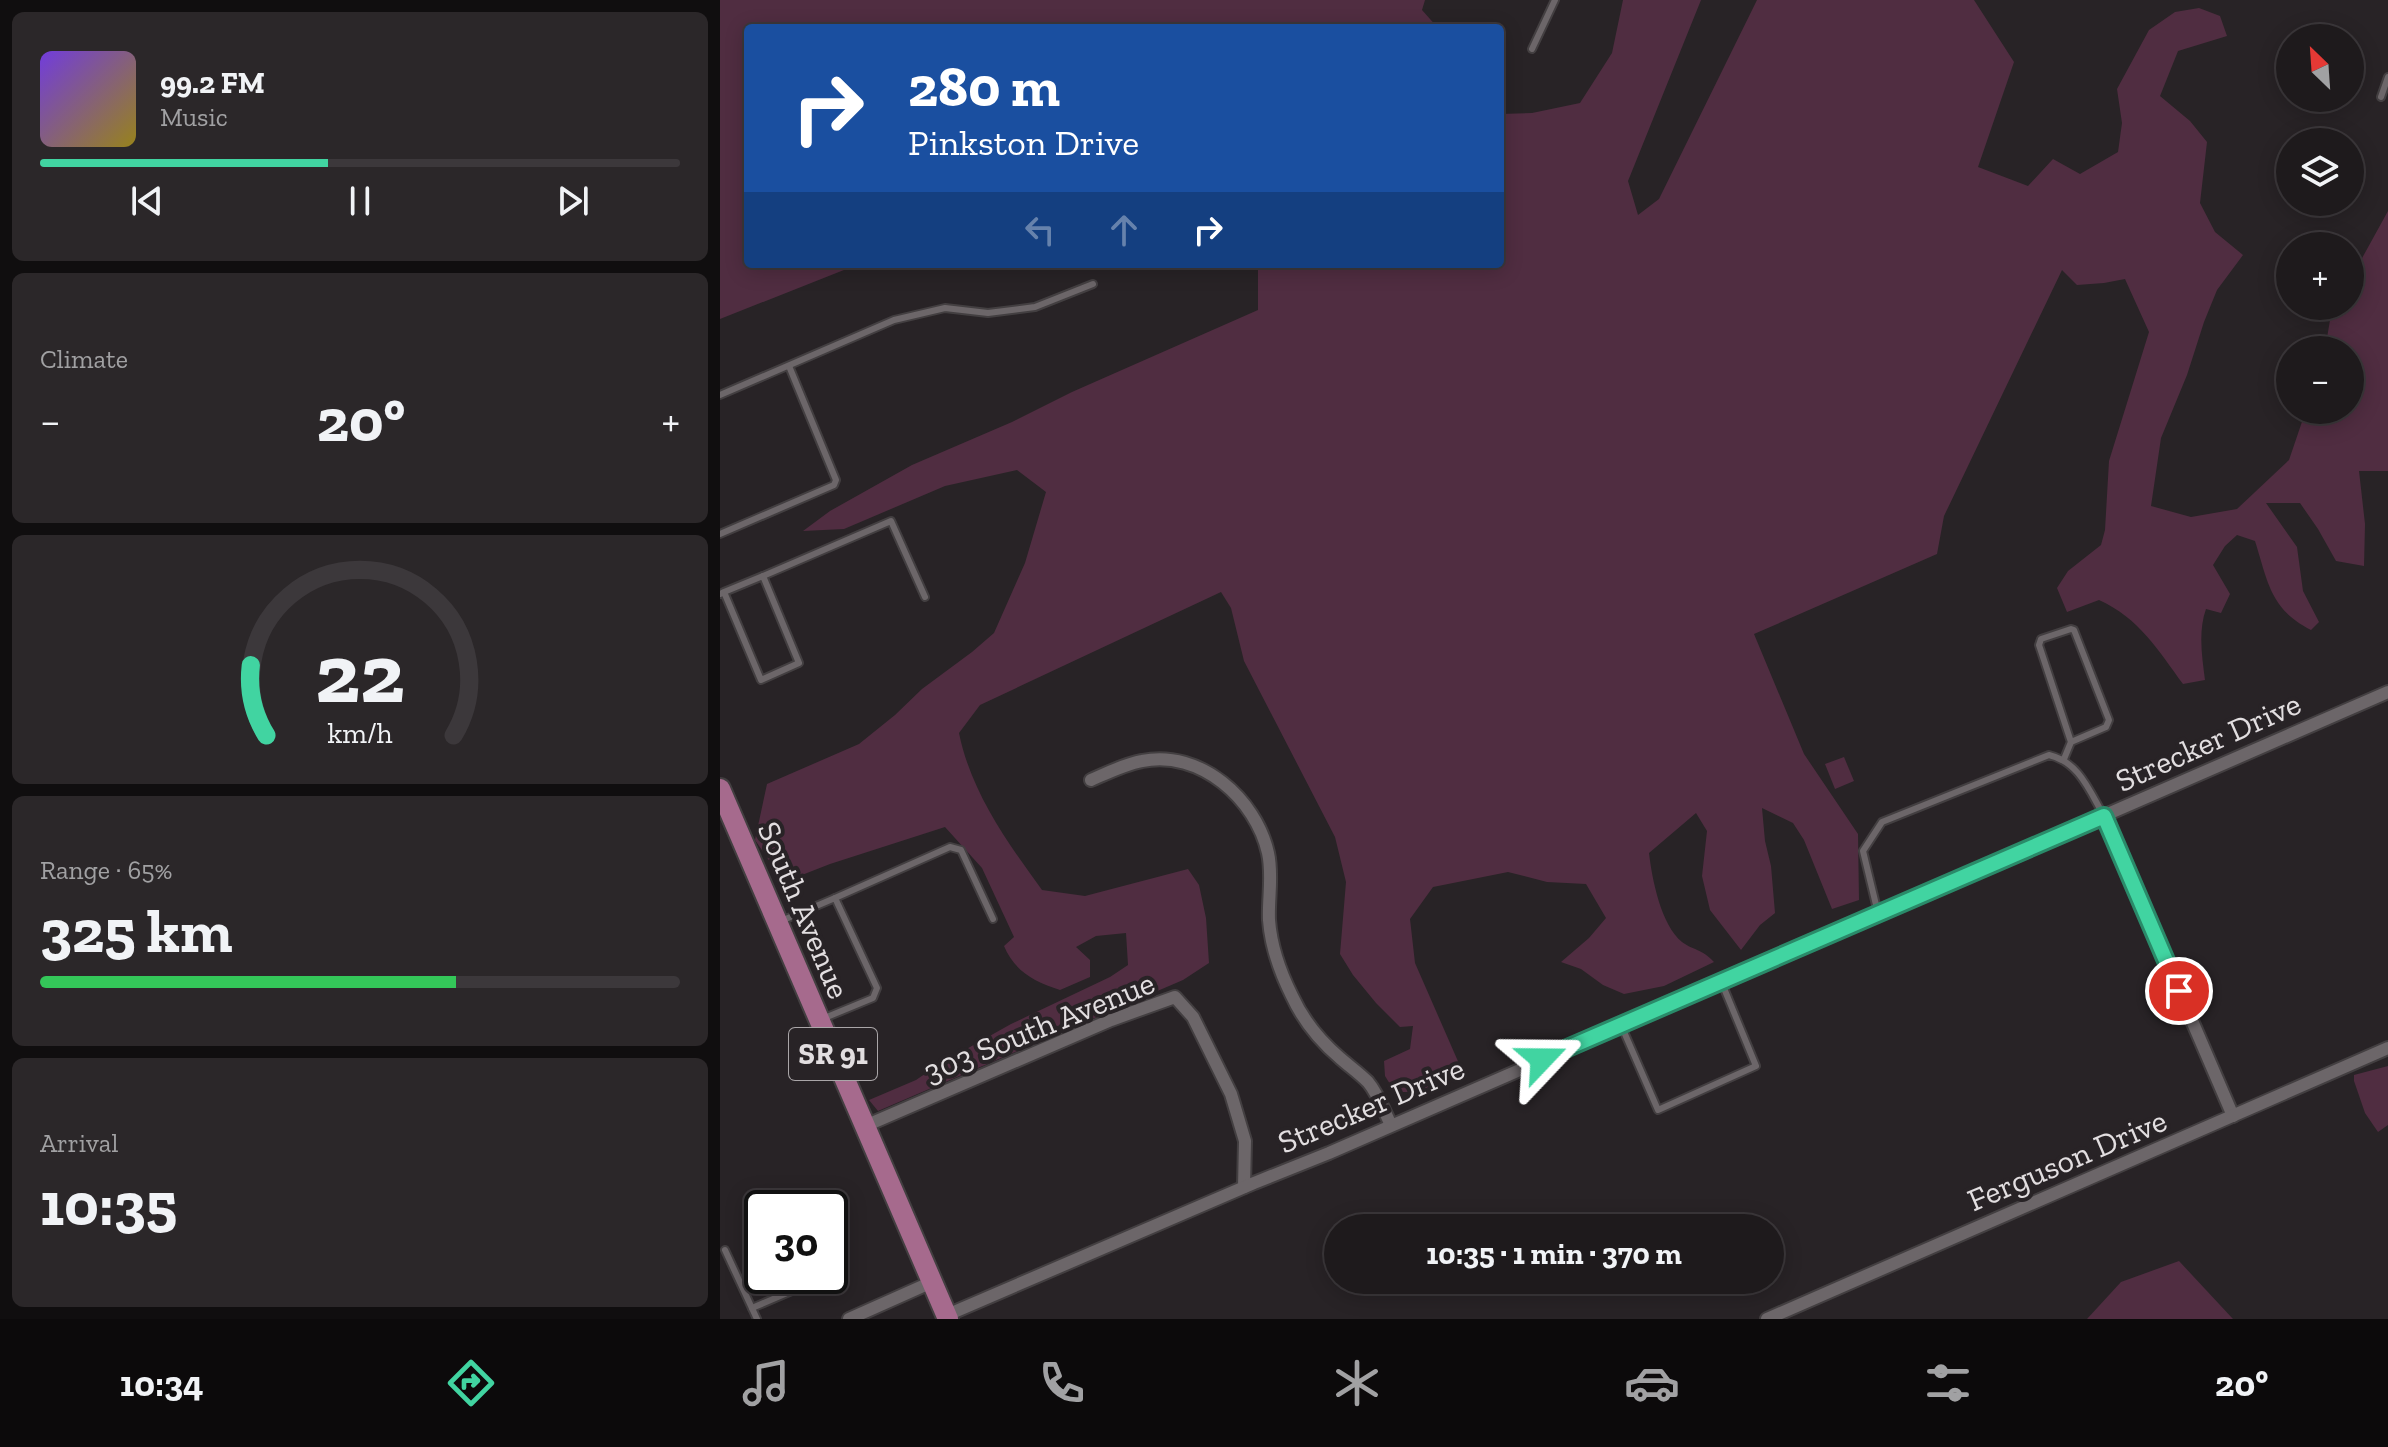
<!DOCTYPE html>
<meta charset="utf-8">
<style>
body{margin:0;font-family:"Zilla Slab",serif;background:#2b2729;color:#f1f3f6;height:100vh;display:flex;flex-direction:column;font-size:30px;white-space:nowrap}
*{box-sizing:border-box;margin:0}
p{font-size:26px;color:#a1a1a3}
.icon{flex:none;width:44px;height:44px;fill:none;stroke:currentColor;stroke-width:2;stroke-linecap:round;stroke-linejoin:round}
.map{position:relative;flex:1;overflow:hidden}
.details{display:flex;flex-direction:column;gap:12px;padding:12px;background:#100e0f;width:720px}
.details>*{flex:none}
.banner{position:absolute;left:24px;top:24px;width:760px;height:244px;border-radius:8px;box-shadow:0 4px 20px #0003,0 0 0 2px #3c383b;background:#1a4fa0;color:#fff;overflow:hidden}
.needle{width:52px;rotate:335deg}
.controls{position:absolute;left:1556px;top:24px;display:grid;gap:16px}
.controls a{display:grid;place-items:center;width:88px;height:88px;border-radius:50%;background:#1e1a1c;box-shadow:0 4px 20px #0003,0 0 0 2px #3c383b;font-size:40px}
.speed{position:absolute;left:24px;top:1190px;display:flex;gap:16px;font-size:40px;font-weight:700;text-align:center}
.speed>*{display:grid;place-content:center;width:104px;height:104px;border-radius:50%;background:#1e1a1c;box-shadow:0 4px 20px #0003,0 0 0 2px #3c383b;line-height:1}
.speed .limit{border:4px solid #111;border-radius:12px;background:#fff;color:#111}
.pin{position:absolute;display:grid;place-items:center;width:68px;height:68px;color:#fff;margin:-34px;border:4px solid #fff;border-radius:50%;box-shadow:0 2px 8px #0007}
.me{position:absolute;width:88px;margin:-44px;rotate:67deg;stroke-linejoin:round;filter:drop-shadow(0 0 6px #0008)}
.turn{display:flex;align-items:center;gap:28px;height:168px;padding:0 32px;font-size:36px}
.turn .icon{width:104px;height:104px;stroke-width:2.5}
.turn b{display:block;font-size:56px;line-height:68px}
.lanes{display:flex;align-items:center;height:76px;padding:0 32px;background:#0003;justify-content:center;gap:40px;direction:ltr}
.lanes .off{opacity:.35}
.big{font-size:60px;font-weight:700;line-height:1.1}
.details .card{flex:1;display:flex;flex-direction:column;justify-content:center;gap:12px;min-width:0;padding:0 28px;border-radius:12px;background:#2b2729}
.details .dial{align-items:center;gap:0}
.dial svg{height:208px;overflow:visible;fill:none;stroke:#3c383b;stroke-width:7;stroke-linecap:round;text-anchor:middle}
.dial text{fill:#f1f3f6;stroke:none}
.song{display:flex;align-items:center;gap:24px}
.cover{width:96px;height:96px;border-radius:12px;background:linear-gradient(135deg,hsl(260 70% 55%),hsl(50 70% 35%))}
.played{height:8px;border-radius:4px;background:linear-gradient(90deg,#41d4a1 45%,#3c383b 45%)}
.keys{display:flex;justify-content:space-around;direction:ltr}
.heat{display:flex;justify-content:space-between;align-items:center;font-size:44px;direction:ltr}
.charge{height:12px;border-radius:6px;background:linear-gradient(90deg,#34c759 65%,#3c383b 0)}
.trip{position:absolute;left:604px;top:1214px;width:460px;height:80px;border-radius:40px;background:#1e1a1c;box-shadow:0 4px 20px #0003,0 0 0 2px #3c383b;font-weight:700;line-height:80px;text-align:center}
.tabs{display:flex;height:128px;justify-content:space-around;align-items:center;background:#0c0a0b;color:#a1a1a3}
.tabs .icon{width:56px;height:56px}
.tabs .current{color:#41d4a1}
.tabs b{font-size:36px;color:#f1f3f6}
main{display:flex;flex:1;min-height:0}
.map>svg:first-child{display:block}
.green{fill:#502d41}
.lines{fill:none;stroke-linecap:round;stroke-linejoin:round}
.service-casing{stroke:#433f41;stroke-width:10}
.minor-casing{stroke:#433f41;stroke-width:16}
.primary-casing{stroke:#433f41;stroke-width:24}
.service{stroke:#6c6669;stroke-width:6}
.minor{stroke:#6c6669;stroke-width:12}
.primary{stroke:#a66a8d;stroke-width:20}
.route-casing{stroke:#2a8a69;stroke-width:20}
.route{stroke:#41d4a1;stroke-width:14}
.labels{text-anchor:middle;stroke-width:8;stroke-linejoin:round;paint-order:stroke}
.shield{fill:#282326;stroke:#aaa6a8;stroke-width:2}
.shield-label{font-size:30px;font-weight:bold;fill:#e2dee0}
.street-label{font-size:32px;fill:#e2dee0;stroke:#282326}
</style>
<main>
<section class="details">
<div class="card">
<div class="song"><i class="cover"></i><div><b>99.2 FM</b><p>Music</p></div></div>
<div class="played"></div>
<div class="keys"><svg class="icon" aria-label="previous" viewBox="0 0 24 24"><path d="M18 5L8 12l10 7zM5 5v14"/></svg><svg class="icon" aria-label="pause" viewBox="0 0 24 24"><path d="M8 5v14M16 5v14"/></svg><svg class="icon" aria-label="next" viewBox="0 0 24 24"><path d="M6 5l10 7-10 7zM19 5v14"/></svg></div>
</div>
<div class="card"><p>Climate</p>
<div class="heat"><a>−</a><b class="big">20°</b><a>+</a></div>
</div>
<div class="card dial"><svg viewBox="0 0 100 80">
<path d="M14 69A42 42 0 1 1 86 69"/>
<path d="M14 69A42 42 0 0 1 8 42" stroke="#41d4a1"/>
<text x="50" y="56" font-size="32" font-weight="700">22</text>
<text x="50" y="72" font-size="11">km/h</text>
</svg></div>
<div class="card"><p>Range · 65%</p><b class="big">325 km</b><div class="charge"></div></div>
<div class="card"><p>Arrival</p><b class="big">10:35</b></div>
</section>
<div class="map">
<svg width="1668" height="1319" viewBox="0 0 1668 1319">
<rect width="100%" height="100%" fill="#282326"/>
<g class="green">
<path d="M0 0H705L702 10 718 28H28V264H139L0 319Z"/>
<path d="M903 0H981L908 181 918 215 939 199 1037 0H1254L1294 62 1258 167 1308 186 1333 159 1360 174 1398 152 1402 123 1397 89 1429 30 1455 12 1479 8 1500 16 1507 36 1458 51 1440 96 1470 121 1487 142 1480 203 1495 232 1523 255 1497 290 1484 322 1467 375 1441 438 1431 506 1471 517 1517 509 1569 460 1586 410H1630V350H1605L1611 314 1616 306H1630V280L1668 211V471H1639L1645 524 1644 566 1616 561 1598 529 1580 503H1546L1577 547 1583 591 1599 622 1591 630C1550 609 1548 582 1535 541L1517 535 1505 546 1493 565 1510 594 1501 613 1486 609C1478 631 1482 657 1485 680L1463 684C1438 650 1419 618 1379 600L1347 612 1337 588 1348 571 1381 545 1385 530 1389 461 1429 332 1405 279 1384 283 1357 285 1342 270 1224 516 1217 554 1034 634 1084 754 1138 834 1139 900 1112 909 1084 840 1073 823 1042 808 1045 841 1051 866 1055 913 1040 925 1021 950 990 910 982 876 987 831 976 813 929 853C932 879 941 925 962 942 974 951 981 948 994 962L944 986 904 994 883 985 861 969 841 962 869 938 886 918 866 884 827 882 788 872 713 887 690 919 695 963 744 1075 709 1092H675L665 1076 664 1061 690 1049 693 1026 680 1027 656 1003 633 975 620 954 626 882 615 837 524 661 511 608 501 592 260 705 239 733C251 792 287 842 322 890L365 896 468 869 479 885 486 918 489 963 463 980 158 1111 149 1100 196 1080 218 1065 291 1024 390 977 408 965 406 933 376 936 356 947 370 960V977L340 990C315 982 295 972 284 946L294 937 262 868 225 827 110 864 64 882 35 840 47 784 139 744 175 715 202 689 252 652 274 633 305 563 326 492 297 470 225 486 124 529 83 531 110 511 192 465 292 422 352 392 538 310V264H780V114L812 113 860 103 892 53Z"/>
<path d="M1124 757 1134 781 1115 789 1105 764Z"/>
<path d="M1668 1066V1125L1658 1132 1645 1113 1634 1081V1075Z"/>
<path d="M1459 1261 1513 1319H1367L1401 1282Z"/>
</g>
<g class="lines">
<g class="service-casing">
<g id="service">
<path d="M812 49 835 0"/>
<path d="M1661 97 1668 77"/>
<path d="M0 395 174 320 225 308 268 313 315 307 373 284"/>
<path d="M0 534 114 485 116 480 69 366"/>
<path d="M43 576 171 521 205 597"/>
<path d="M0 594 4 592 43 576 79 663 41 680 4 592"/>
<path d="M1344 759 1351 742 1319 645 1321 639 1351 629 1354 630 1389 720 1386 727 1351 742"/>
<path d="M115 898 230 847 241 850 273 919"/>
<path d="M1158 913 1143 851 1162 822 1329 755C1359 762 1369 790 1384 816"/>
<path d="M61 921 115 898 157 988 153 998 102 1019"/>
<path d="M901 1025 938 1110 1036 1066 1001 981"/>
<path d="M5 1250 37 1319"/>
<path d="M110 1275 121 1270"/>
<path d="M32 1308 107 1276"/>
</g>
</g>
<g class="minor-casing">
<g id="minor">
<path d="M371 780C387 773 405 764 422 761 480 749 536 799 548 853 553 875 548 898 549 920 551 947 560 972 572 996 583 1020 600 1041 620 1058 629 1066 639 1073 648 1082 658 1094 664 1111 671 1125"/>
<path d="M1384 816 1513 1116"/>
<path d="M145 1126 391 1020 455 997 473 1017 511 1094 525 1141 524 1187"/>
<path d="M227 1315 534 1183 609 1153 1668 692"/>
<path d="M129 1319 212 1282"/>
<path d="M1047 1319 1668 1048"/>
</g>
</g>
<g class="primary-casing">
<path id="primary" d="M0 789 228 1319"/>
</g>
<use href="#service" class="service"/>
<use href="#minor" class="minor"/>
<use href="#primary" class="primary"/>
</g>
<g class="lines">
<g class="route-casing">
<path id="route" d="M822 1059 1384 816 1459 991"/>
</g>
<use href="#route" class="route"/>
</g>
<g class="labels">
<rect class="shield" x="69" y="1028" width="88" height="52" rx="6"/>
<g class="shield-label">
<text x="113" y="1064">SR 91</text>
</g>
<g class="street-label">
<text transform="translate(1488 742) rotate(-24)" y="11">Strecker Drive</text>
<text transform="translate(84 910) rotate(67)" y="11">South Avenue</text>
<text transform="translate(319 1027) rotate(-22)" y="11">303 South Avenue</text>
<text transform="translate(651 1105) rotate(-23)" y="11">Strecker Drive</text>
<text transform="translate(1347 1160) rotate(-23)" y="11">Ferguson Drive</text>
</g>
</g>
</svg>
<div class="controls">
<a><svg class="needle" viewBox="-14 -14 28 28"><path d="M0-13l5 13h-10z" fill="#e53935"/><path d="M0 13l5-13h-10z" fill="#a1a1a3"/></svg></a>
<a><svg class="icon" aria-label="layers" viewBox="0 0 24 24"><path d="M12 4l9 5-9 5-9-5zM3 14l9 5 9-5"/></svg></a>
<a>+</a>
<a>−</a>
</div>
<div class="speed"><div class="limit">30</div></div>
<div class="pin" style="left:1459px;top:991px;background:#d93025"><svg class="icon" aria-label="arrive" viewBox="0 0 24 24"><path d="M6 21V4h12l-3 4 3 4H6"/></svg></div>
<svg class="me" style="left:822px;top:1059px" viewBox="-20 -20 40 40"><path d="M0-17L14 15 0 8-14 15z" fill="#41d4a1" stroke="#fff" stroke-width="4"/></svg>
<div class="trip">10:35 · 1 min · 370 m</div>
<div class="banner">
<div class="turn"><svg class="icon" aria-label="right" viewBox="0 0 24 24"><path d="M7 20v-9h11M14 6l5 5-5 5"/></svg><div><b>280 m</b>Pinkston Drive</div></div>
<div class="lanes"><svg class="icon off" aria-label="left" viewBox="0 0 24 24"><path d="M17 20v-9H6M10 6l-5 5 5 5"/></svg><svg class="icon off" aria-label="ahead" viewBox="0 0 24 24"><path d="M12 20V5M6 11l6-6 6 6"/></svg><svg class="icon" aria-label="right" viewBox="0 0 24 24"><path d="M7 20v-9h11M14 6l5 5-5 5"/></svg></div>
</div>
</div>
</main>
<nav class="tabs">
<b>10:34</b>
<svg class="icon current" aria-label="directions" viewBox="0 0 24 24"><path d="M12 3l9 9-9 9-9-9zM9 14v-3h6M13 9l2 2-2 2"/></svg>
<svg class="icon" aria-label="music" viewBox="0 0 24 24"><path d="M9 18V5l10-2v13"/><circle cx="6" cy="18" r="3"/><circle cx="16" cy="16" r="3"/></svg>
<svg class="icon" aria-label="phone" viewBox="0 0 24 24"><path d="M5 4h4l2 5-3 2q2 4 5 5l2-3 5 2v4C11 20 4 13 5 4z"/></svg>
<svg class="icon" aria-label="climate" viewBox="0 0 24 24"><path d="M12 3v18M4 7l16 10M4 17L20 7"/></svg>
<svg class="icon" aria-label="car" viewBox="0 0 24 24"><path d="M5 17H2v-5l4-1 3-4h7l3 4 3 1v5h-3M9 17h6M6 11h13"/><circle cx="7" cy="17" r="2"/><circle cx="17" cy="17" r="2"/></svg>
<svg class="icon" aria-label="filters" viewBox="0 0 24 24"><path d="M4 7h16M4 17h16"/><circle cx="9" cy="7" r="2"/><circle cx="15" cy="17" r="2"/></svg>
<b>20°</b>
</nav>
